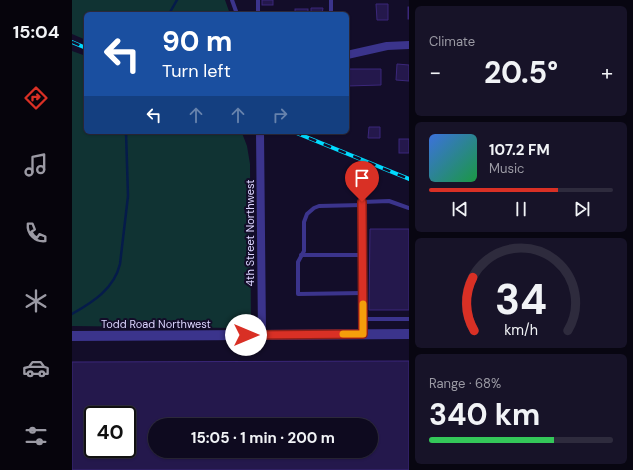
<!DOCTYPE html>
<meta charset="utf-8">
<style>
body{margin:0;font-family:"DM Sans",sans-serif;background:#171328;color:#f1f3f6;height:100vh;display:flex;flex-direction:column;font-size:15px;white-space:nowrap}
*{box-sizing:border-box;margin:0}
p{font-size:13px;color:#9b9aa4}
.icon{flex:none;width:22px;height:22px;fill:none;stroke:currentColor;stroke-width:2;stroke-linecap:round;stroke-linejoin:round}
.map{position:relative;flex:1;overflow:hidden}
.drawer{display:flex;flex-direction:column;gap:6px;padding:6px;background:#080611;width:224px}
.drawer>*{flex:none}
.hud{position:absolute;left:12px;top:12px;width:265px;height:122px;border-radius:6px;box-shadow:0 1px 3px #0004,0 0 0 1px #2e2b3d;background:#1a4fa0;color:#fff;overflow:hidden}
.speed{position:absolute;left:12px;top:406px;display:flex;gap:8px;font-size:20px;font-weight:700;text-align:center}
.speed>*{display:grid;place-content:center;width:52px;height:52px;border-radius:50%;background:#0e0a1f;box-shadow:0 1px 3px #0004,0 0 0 1px #2e2b3d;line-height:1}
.speed .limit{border:2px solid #111;border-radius:6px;background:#fff;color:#111}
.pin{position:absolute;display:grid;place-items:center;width:34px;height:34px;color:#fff;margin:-41px -17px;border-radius:50% 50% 50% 0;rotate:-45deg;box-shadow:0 0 4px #0007}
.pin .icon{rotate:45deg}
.me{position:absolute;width:44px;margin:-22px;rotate:90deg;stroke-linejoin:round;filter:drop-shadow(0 0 3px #0008)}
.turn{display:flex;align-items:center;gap:14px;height:84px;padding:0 12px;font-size:18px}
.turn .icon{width:52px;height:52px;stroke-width:2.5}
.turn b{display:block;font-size:28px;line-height:34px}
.lanes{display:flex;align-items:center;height:38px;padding:0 12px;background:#0003;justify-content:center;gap:20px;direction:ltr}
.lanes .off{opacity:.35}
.big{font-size:30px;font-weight:700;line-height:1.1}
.drawer .tile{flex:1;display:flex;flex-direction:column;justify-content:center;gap:6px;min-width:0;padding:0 14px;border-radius:6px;background:#171328}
.drawer .dial{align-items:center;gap:0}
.dial svg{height:104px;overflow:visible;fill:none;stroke:#2e2b3d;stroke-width:7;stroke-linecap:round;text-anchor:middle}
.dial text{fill:#f1f3f6;stroke:none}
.song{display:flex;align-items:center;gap:12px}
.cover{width:48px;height:48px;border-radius:6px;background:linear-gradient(135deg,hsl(220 70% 55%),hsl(140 70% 35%))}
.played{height:4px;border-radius:2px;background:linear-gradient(90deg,#d93025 70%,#2e2b3d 70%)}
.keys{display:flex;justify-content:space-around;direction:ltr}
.heat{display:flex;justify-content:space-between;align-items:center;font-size:22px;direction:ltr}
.charge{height:6px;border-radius:3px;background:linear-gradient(90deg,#34c759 68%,#2e2b3d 0)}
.trip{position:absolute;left:76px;top:418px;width:230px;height:40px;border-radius:20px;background:#0e0a1f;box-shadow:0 1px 3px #0004,0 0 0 1px #2e2b3d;font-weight:700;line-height:40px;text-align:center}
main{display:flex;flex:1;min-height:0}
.menu{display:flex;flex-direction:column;width:72px;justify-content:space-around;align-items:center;background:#06040c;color:#9b9aa4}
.menu .icon{width:28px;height:28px}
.menu .selected{color:#d93025}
.menu b{font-size:18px;color:#f1f3f6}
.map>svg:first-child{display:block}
.green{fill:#103333}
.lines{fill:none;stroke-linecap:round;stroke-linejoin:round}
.stream{stroke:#051b4a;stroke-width:2.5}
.building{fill:#24184c;stroke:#3b277a;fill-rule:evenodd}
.service{stroke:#3b348c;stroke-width:4}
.minor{stroke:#3b348c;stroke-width:8}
.tertiary{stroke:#3b348c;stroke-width:10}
.rail-casing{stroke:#01dbff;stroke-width:4}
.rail{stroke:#130d29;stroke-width:2.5;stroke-dasharray:8;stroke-linecap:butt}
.route-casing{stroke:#8d1f18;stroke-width:10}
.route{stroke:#d93025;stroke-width:7}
.slow{stroke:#f59e0b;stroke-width:7}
.labels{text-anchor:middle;stroke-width:4;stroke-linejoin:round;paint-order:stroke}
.street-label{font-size:11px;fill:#dcd5ff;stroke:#130d29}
</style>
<main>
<nav class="menu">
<b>15:04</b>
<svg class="icon selected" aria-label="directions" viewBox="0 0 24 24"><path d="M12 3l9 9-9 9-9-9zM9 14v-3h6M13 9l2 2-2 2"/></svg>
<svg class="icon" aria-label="music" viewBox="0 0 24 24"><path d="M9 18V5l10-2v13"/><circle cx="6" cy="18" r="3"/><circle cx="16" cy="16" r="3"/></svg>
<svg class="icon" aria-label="phone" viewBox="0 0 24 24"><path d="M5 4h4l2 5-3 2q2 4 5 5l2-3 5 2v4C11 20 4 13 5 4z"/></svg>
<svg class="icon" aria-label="climate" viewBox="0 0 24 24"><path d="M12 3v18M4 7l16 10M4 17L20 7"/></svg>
<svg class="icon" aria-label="car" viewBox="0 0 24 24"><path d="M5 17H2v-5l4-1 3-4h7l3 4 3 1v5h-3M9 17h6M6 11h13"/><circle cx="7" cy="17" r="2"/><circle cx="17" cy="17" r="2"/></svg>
<svg class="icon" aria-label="filters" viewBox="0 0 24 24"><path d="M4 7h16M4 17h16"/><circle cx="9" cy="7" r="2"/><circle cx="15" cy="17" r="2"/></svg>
</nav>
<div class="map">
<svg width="337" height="470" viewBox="0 0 337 470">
<rect width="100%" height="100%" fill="#130d29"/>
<g class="green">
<path d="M0 0H153L158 14H14V40L0 34Z"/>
<path d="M0 51 14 56V132H169L170 133 175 146 178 164 179 323 176 327 163 328 0 326Z"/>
</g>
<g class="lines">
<g class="stream">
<path d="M97 14 105 0"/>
<path d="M0 314C21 302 42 289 48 264L56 196 54 132"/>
</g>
</g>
<g class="building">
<rect x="190" y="0" width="11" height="5"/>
<path d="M304 4H316V20H305Z"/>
<rect x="336" y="7" width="1" height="12"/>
<path d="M239 8H251L250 14H239Z"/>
<rect x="223" y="9" width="13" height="5"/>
<path d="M325 64 337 65V81L324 80Z"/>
<path d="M275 69H309V85L275 86Z"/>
<path d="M297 127H308V138H296Z"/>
<rect x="327" y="139" width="10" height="14"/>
<path d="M298 229H337V310H297Z"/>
<path d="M337 361V470H0V362ZM21 415H55V449H21ZM83 425H299V451H83Z"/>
</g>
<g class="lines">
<g class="service">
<path d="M160 0 165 14"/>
<path d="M259 0V14"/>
<path d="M186 14V0"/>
<path d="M290 205 247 206 242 208 235 214 232 222V251L226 262V294L291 293"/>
<path d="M229 255H291"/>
<path d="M291 319H337"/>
<path d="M291 333 290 202 317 201 337 208"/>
</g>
<g class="minor">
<path d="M275 55 315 46 337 45"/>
<path d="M188 132 190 335"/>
</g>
<path class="tertiary" d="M0 336 337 334"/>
<g class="rail-casing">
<g id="rail">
<path d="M0 42 14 48"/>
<path d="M222 132 337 179"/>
</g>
</g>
<use href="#rail" class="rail"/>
</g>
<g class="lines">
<g class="route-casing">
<path id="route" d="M174 335 291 334 290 202"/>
</g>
<use href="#route" class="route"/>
<path class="slow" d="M271 334H291V304"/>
</g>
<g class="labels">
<g class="street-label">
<text transform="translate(178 233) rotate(-90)" y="4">4th Street Northwest</text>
<text x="84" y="328">Todd Road Northwest</text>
</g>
</g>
</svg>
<div class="speed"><div class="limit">40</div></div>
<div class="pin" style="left:290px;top:202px;background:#d93025"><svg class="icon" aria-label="arrive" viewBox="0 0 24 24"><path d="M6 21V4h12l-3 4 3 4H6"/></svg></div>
<svg class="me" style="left:174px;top:335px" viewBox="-20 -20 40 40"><circle r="19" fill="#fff"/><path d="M0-13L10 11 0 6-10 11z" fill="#d93025"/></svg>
<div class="trip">15:05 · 1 min · 200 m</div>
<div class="hud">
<div class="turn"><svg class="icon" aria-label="left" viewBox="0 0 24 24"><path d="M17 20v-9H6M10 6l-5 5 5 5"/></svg><div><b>90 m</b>Turn left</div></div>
<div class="lanes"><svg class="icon" aria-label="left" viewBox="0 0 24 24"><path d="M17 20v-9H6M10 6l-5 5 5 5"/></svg><svg class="icon off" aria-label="ahead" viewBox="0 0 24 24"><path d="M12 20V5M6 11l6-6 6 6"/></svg><svg class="icon off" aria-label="ahead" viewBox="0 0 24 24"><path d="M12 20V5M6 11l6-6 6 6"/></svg><svg class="icon off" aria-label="right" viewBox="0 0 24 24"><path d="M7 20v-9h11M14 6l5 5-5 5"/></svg></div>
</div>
</div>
<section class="drawer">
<div class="tile"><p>Climate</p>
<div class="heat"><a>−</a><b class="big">20.5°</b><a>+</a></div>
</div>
<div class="tile">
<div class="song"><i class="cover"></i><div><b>107.2 FM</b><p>Music</p></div></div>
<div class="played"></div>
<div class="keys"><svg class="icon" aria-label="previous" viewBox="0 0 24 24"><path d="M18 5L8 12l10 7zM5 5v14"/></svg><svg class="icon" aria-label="pause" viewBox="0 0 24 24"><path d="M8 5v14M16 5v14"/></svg><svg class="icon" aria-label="next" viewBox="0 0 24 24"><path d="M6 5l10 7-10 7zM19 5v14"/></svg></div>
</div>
<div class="tile dial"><svg viewBox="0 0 100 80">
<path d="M14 69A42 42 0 1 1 86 69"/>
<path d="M14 69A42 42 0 0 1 13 28" stroke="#d93025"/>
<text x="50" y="56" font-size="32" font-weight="700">34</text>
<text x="50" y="72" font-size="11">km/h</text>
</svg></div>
<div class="tile"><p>Range · 68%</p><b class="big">340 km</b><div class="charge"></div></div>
</section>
</main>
